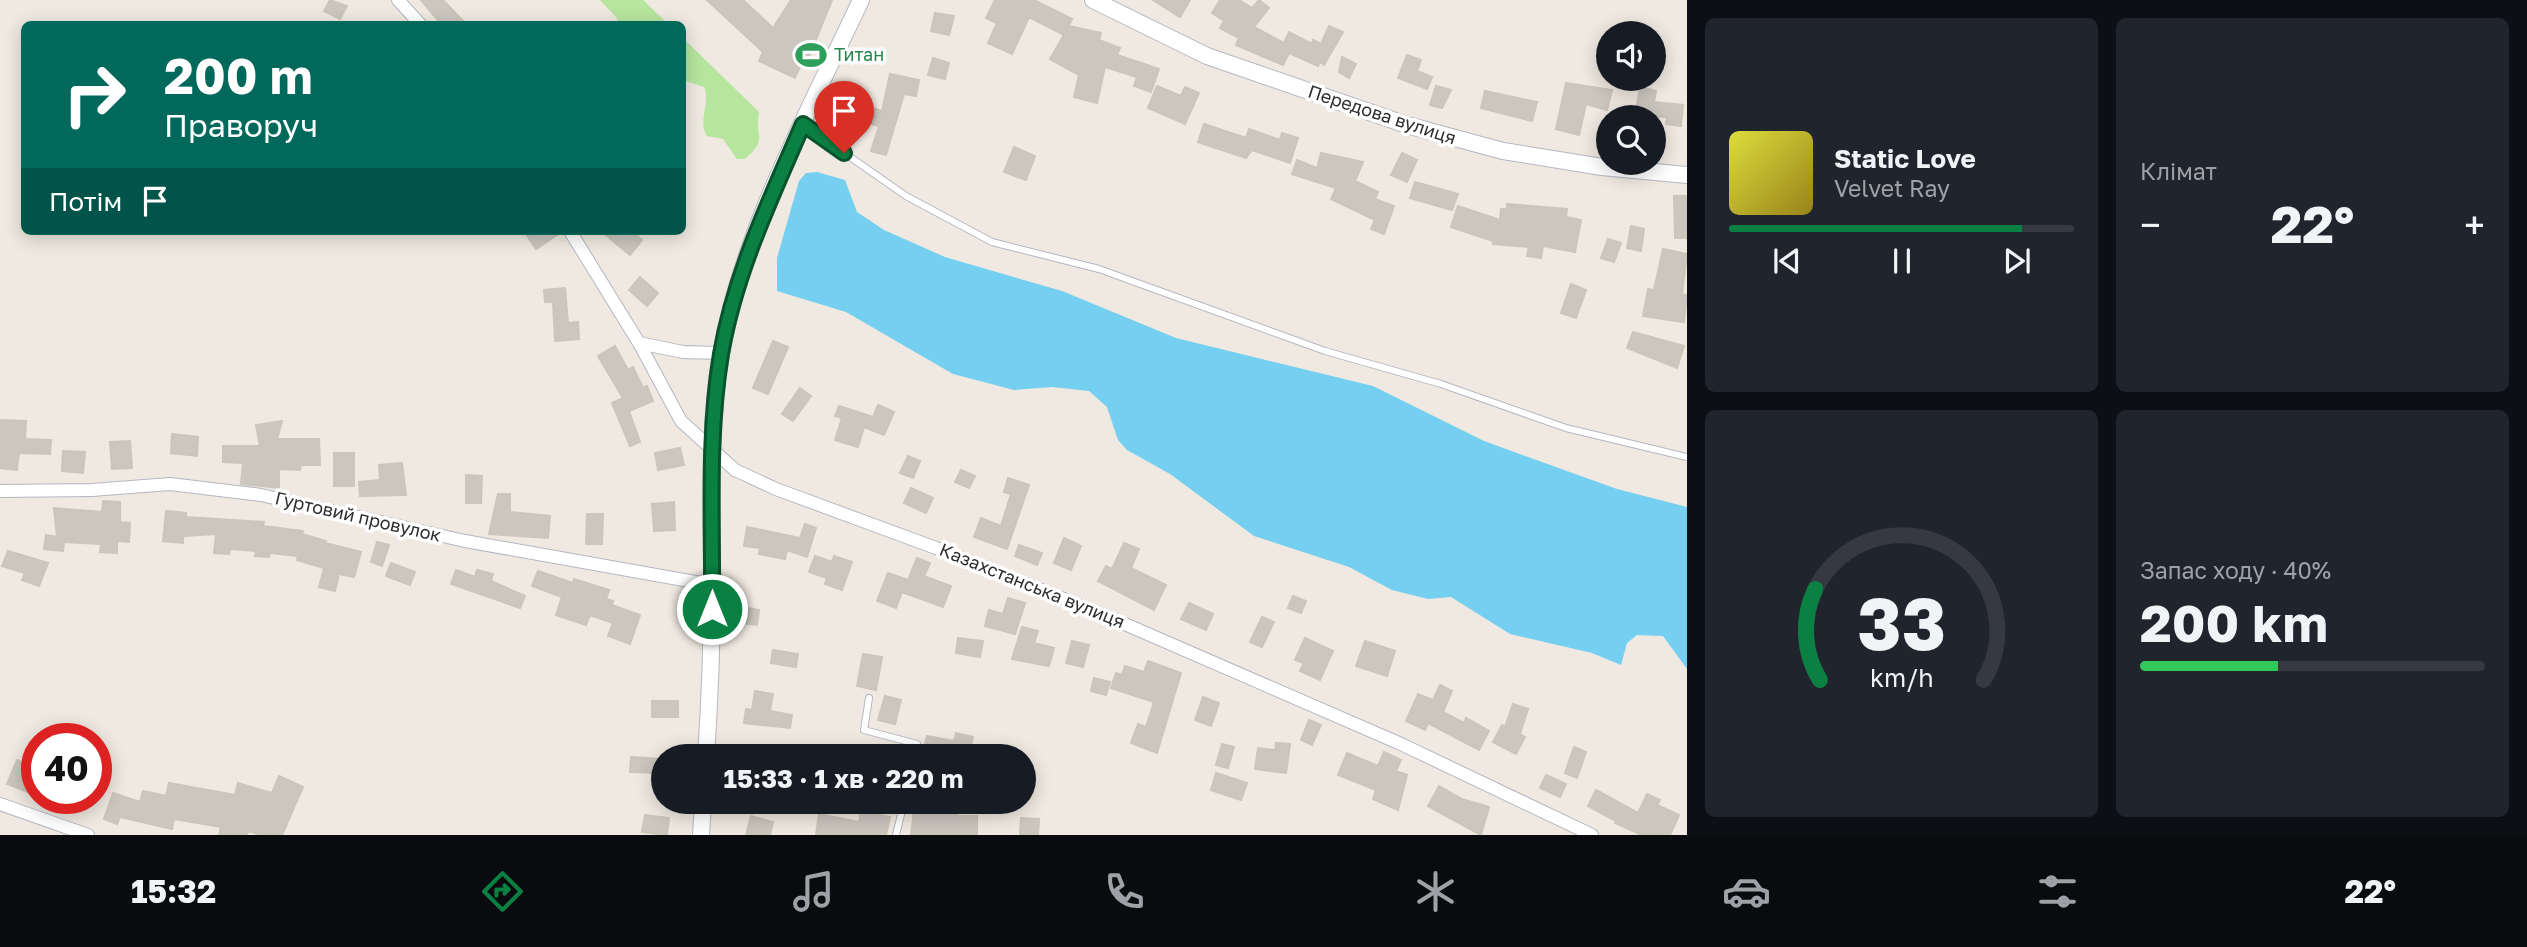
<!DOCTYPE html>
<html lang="uk">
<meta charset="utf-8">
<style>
body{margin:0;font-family:"Golos Text",sans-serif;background:#20242c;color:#f1f3f6;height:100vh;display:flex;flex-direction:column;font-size:26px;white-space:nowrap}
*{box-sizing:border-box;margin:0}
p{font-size:23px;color:#9ea1a6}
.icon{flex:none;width:38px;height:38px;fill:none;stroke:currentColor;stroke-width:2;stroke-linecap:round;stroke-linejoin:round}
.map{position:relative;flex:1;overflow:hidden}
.panel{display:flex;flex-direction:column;gap:18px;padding:18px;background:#0d0f14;width:840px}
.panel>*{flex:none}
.hud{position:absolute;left:21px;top:21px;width:665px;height:214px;border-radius:10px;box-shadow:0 4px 18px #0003;background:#00695c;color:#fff;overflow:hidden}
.controls{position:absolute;left:1596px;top:21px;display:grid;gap:14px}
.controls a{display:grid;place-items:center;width:70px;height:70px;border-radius:50%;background:#171b24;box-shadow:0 4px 18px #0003;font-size:35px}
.speed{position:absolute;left:21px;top:723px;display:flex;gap:14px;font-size:35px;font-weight:700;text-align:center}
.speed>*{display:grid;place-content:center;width:91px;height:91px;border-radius:50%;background:#171b24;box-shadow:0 4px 18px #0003;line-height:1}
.speed .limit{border:10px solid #d22;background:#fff;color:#111}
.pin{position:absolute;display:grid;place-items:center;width:60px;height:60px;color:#fff;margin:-72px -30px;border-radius:50% 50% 50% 0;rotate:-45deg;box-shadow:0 0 7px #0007}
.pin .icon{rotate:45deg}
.me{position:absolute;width:77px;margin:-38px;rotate:0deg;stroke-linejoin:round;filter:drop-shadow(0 0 5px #0008)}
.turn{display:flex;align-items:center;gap:24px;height:147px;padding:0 28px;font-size:32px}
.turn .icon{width:91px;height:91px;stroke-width:2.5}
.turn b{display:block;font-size:49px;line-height:60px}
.then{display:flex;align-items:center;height:66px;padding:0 28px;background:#0003;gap:14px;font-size:26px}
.big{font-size:52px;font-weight:700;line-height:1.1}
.panel .widget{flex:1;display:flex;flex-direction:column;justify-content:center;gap:10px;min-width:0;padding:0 24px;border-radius:10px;background:#20242c}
.panel .dial{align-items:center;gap:0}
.dial svg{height:182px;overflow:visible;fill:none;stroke:#363941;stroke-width:7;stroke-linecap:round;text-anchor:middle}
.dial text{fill:#f1f3f6;stroke:none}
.song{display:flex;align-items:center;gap:21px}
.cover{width:84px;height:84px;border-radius:10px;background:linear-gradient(135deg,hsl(60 70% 55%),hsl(50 70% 35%))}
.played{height:7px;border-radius:4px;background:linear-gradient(90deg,#0b8043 85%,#363941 85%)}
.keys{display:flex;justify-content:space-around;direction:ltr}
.heat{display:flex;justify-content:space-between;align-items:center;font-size:38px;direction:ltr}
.charge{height:10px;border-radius:5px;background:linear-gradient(90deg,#34c759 40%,#363941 0)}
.panel .tiles{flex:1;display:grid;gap:18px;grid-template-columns:repeat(2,1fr)}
.trip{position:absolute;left:651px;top:744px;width:385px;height:70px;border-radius:35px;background:#171b24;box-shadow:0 4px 18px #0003;font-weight:700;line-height:70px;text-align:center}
.menu{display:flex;height:112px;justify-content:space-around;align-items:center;background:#090b0e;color:#9ea1a6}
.menu .icon{width:49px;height:49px}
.menu .active{color:#0b8043}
.menu b{font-size:32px;color:#f1f3f6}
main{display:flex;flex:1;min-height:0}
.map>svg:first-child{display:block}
.green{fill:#b6e59e}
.water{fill:#75cff0}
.building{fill:#cbc7bf;stroke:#cbc5ba;stroke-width:2}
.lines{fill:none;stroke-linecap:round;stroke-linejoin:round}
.service-casing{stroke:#b4b7c1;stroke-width:8}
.minor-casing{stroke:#b4b7c1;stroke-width:14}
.tertiary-casing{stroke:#b4b7c1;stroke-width:18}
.service{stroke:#fff;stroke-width:6}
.minor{stroke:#fff;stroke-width:12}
.tertiary{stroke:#fff;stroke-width:16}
.route-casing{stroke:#07532c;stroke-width:18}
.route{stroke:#0b8043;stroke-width:12}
.labels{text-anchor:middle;stroke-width:7;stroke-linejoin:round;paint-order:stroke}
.leisure-label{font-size:18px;fill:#27864d;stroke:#fff;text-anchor:start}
.street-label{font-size:18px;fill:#2e2e2e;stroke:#fff}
</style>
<main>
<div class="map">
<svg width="1687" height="835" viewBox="0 0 1687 835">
<rect width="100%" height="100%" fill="#efe9e1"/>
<g class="green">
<path d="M600 0H643L668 24H619L616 17Z"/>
<path d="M683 38 759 112C754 138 769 138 745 159H737L723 139 707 136C697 121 711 103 704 87L683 80Z"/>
</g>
<path class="water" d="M817 172 845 180 857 212 884 230 945 257 1062 291 1176 338 1373 386 1484 441 1617 489 1687 507V669L1663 636 1637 635 1627 643 1621 665 1592 653 1510 634 1451 597 1428 599 1392 590 1349 567 1254 536 1170 474 1127 450 1118 440 1107 407 1089 391 1052 387 1014 390 953 374 846 312 777 291V258L799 181 806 173Z"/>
<g class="building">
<path d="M330 0 347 6 340 19 324 11Z"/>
<path d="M421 0H443L466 24H441Z"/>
<path d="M707 0H743L773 28 791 0H832L806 64 802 62 795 78 759 61 763 52Z"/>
<path d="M995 0H1034L1072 19 1064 35 1029 17 1012 54 988 43 997 23 986 18Z"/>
<path d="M1153 0H1190L1180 17Z"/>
<path d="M1220 0H1239L1252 8 1259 0 1269 8 1254 27 1284 43 1289 32 1312 44 1313 40 1321 44 1329 26 1343 32 1324 65 1320 62 1318 66 1289 53 1283 65 1236 45 1239 38 1220 28 1224 21 1212 13Z"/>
<path d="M935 13 954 16 949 35 931 31Z"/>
<path d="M1069 26 1101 33 1099 40 1120 48 1117 55 1159 69 1151 92 1134 86 1137 77 1105 67 1097 103 1074 97 1079 75 1050 59Z"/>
<path d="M1407 55 1421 60 1417 71 1432 77 1427 89 1398 78Z"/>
<path d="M1342 57 1356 64 1349 78 1339 72Z"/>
<path d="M933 58 949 63 945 79 928 75Z"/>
<path d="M890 74 919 80 916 96 904 94 886 155 871 151 879 126 868 123 873 108 882 111Z"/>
<path d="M1566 83 1612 90 1607 110 1586 104 1579 135 1556 129Z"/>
<path d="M1157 86 1181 96 1185 87 1199 93 1185 124 1148 108Z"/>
<path d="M1436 86 1451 90 1442 108 1430 105Z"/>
<path d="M1640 87 1656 91 1654 102 1683 105 1681 126 1666 124 1667 117 1635 116Z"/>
<path d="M1485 91 1537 102 1532 121 1481 108Z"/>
<path d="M1204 124 1246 138 1249 129 1280 140 1282 133 1298 138 1290 163 1252 150 1246 158 1198 142Z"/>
<path d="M1014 147 1035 156 1026 180 1004 172Z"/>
<path d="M1321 153 1363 162 1355 181 1378 192 1375 199 1394 206 1384 234 1371 229 1375 220 1331 199 1336 188 1292 174 1297 160 1317 168Z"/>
<path d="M1402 153 1417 160 1407 182 1391 175Z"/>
<path d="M1415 182 1458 194 1452 210 1410 198Z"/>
<path d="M1674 196H1687V238H1675Z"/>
<path d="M1507 204 1567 209 1566 217 1581 220 1575 252 1543 246 1541 258 1527 256 1529 247 1493 244V241L1451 227 1458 206 1500 220 1501 209H1507Z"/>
<path d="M1631 226 1644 229 1641 251 1627 248Z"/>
<path d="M524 231H561V232L536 249Z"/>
<path d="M601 231H631L642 240 630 255Z"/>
<path d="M1608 239 1621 243 1614 262 1601 258Z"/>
<path d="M1663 249 1687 254 1682 294 1687 295 1684 322 1643 316 1648 289 1654 290Z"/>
<path d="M640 277 658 293 647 306 629 290Z"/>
<path d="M1571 284 1586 290 1576 318 1561 313Z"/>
<path d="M565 288 568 323 578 322 579 339 555 341 553 302H545L544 290Z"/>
<path d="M1633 332 1684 346 1677 368 1627 348Z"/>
<path d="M773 341 788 347 768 394 753 388Z"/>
<path d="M615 346 628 370 633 367 643 388 647 386 653 401 629 411 640 442 630 446 612 403 623 398 598 356Z"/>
<path d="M800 388 811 396 793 421 782 414Z"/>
<path d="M878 405 894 412 884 435 864 427 858 447 835 440 842 418 835 416 839 406 873 417Z"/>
<path d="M0 420 26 421 25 439 51 440 50 454 19 453 17 470 0 468Z"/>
<path d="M282 421 277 439H319L320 465H301L300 470 279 469V488L241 484 243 463 223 462V446H260L256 425Z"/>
<path d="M172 434 198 437 197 456 171 453Z"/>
<path d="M130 441 132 468 112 469 110 442Z"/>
<path d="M680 448 684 465 658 470 655 453Z"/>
<path d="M63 451 85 452 83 473 62 471Z"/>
<rect x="334" y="453" width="20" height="33"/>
<path d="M908 456 920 461 913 478 900 473Z"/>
<path d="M402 463 406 495 360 496 359 482 380 480 379 465Z"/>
<path d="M961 470 975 476 969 488 955 482Z"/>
<path d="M466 475 482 476 481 503H466Z"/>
<path d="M1008 478 1029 485 1007 549 974 537 981 518 1001 526 1011 494 1004 492Z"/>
<path d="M911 488 933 498 926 513 904 503Z"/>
<path d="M498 494H510V512L550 516 548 538 489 534Z"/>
<path d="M103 501 120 502V522L130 523 129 542 117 541V553L100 552 101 544 64 542 63 551 44 549 46 535 57 537 54 508 102 512Z"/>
<path d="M674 502 675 530 654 531 652 504Z"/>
<path d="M166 511 186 513V517L264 522 263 526 303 531 302 534 326 541 325 543 361 552 354 577 339 574 335 591 319 587 324 568 297 560 298 556 270 553 269 557 255 556 256 551 230 549 229 554 214 553 216 534 183 536V543L163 541Z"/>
<path d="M587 514H603L602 544H586Z"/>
<path d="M805 524 816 528 807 557 787 550 785 559 759 554 760 548 744 546 747 527 800 538Z"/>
<path d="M1064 538 1081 546 1071 570 1054 563Z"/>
<path d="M377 542 389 545 382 566 371 562Z"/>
<path d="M1124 543 1139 549 1131 568 1166 585 1154 610 1098 581 1106 566 1112 569Z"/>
<path d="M1019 545 1042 553 1037 565 1015 556Z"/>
<path d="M8 551 48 563 39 586 22 580 25 573 2 566Z"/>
<path d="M815 556 832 562 834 556 852 562 842 590 825 584 827 578 809 572Z"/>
<path d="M917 558 930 563 924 576 951 586 943 607 902 592 896 608 877 601 888 573 908 580Z"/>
<path d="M391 563 415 572 410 585 386 576Z"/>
<path d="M456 570 475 577 477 570 493 574 491 581 525 596 520 608 451 584Z"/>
<path d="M538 571 573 583 574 579 609 590 606 599 613 601 612 605 640 615 630 644 608 636 613 623 590 615 586 625 556 615 562 597 532 586Z"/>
<path d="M1293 596 1306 601 1301 613 1288 608Z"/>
<path d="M1008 598 1025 603 1015 634 985 626 989 610 1003 614Z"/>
<path d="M1189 603 1213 614 1206 630 1181 619Z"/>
<path d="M742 607 759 610 757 625 740 623Z"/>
<path d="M1262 617 1274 622 1262 647 1250 642Z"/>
<path d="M1022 627 1038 631 1034 643 1054 648 1049 666 1012 659Z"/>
<path d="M958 638 983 641 980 657 956 653Z"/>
<path d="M1305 638 1333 651 1320 680 1300 671 1304 663 1295 660Z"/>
<path d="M1072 641 1089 645 1083 667 1066 663Z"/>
<path d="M1365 641 1395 651 1387 676 1356 666Z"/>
<path d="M773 650 798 654 796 667 771 663Z"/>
<path d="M863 654 882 657 876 690 857 686Z"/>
<path d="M1148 661 1181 673 1157 753 1131 743 1138 724 1146 727 1154 702 1111 688 1116 673 1122 675 1125 666 1144 672Z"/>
<path d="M1094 678 1110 682 1106 695 1091 691Z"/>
<path d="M1440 685 1452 691 1443 712 1464 723 1466 718 1489 731 1479 750 1428 723 1425 730 1406 721 1418 694 1433 700Z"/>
<path d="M755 691 773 694 770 711 792 715 790 728 744 723 746 709 752 710Z"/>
<path d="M885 696 901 700 895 724 878 720Z"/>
<path d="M1203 697 1219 703 1211 726 1195 720Z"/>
<rect x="652" y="701" width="26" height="16"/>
<path d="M1513 704 1528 709 1520 734 1525 737 1516 754 1493 742 1502 725 1505 727Z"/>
<path d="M1309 720 1321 725 1312 745 1301 740Z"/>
<path d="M956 733 973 737 968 756H943L944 753 924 749 927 736 954 741Z"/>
<path d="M1276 743 1290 744 1286 773 1255 769 1258 748 1275 750Z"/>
<path d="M1222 744 1234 747 1228 768 1216 765Z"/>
<path d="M1574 747 1586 752 1577 778 1565 773Z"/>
<path d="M1384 752 1401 760 1396 771 1407 775 1398 810 1373 799 1376 790 1338 775 1347 753 1378 766Z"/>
<path d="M631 757 663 759V773L630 772Z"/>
<path d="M17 760 37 769 30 793 7 784Z"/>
<path d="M1216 773 1247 783 1241 800 1211 790Z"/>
<path d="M1546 775 1566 784 1560 797 1540 788Z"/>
<path d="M279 776 303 787 282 835H261L248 831 247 835H219L221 827 174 819 172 829 120 817 117 824 104 819 113 793 140 802 143 791 166 796 169 783 235 795 238 783 272 793Z"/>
<path d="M1439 786 1462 799 1489 807 1481 835 1428 806Z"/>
<path d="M1596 790 1638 813 1647 794 1660 800 1657 805 1679 815 1670 835H1642L1615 823 1616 821 1588 806Z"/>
<path d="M915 802H955L957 816H977V835H911Z"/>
<path d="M861 811 890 817 886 835H816L819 814 859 822Z"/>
<path d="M645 815 669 818 667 835 642 832Z"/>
<path d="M751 816 773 822 770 835H746Z"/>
<path d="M1021 818 1039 819 1038 835H1020Z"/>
</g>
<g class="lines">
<g class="service-casing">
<g id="service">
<path d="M803 124 906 196 992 242 1099 269 1325 351 1441 384 1566 428 1687 457"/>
<path d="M869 698 864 730 917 744 914 756"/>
<path d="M896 835 904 802"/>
</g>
</g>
<g class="minor-casing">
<g id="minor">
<path d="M398 0 420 24"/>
<path d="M570 231 639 343 681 421 735 470 776 489 936 548 1104 615 1401 744 1592 835"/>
<path d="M639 343 683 352 721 353"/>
<path d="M0 491 92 490 170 484 261 495 465 541 712 585"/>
<path d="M0 804 88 835"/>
</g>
</g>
<g class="tertiary-casing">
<g id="tertiary">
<path d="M1093 0 1207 56 1407 125 1503 151 1602 167 1687 175"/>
<path d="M706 756C710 698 712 640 712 581 712 506 708 429 721 354 743 230 808 113 861 0"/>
<path d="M701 835 703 802"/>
</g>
</g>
<use href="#service" class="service"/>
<use href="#minor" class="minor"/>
<use href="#tertiary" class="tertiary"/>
</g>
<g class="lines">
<g class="route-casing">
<path id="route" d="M712 609C713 524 707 438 721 354 735 273 771 198 803 124L844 153"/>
</g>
<use href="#route" class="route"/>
</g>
<defs>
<g id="stadium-bare" transform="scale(2.415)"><path d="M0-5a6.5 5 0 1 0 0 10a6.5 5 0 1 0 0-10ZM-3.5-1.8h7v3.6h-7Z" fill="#2e9e5b" stroke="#fff" stroke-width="2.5" paint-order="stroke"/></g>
</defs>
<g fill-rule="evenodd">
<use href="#stadium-bare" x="811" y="55"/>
</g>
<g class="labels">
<g class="leisure-label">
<text x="834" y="61">Титан</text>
</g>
<g class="street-label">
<text transform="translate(1382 115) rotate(18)" y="6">Передова вулиця</text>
<text transform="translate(358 517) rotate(13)" y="6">Гуртовий провулок</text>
<text transform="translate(1032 586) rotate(22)" y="6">Казахстанська вулиця</text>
</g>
</g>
</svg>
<div class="controls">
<a><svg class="icon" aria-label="sound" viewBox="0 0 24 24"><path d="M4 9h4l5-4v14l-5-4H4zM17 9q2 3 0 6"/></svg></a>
<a><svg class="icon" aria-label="search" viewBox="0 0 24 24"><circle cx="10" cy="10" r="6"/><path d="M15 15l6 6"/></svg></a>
</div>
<div class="speed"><div class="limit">40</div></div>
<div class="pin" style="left:844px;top:153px;background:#d93025"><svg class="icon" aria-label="arrive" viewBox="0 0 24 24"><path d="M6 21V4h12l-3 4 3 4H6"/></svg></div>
<svg class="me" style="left:712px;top:609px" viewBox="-20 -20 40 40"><circle r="17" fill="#0b8043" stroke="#fff" stroke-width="3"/><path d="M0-11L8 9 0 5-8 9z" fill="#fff"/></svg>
<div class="trip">15:33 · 1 хв · 220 m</div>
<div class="hud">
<div class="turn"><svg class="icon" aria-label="right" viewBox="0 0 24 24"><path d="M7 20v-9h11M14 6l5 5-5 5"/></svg><div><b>200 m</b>Праворуч</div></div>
<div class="then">Потім<svg class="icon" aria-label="arrive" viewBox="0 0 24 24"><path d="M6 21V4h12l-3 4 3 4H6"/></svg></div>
</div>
</div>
<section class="panel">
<div class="tiles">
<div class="widget">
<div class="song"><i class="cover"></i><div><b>Static Love</b><p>Velvet Ray</p></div></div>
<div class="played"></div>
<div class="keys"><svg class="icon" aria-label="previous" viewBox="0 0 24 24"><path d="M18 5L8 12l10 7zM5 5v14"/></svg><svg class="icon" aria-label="pause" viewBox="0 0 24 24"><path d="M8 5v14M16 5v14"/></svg><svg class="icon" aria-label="next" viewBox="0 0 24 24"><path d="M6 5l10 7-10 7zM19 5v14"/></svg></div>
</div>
<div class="widget"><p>Клімат</p>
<div class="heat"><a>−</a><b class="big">22°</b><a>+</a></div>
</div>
<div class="widget dial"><svg viewBox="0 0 100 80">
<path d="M14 69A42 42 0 1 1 86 69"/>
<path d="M14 69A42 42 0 0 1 12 29" stroke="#0b8043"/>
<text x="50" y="56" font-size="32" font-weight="700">33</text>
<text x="50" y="72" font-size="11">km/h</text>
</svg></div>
<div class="widget"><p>Запас ходу · 40%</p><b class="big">200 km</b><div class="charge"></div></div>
</div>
</section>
</main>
<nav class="menu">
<b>15:32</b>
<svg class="icon active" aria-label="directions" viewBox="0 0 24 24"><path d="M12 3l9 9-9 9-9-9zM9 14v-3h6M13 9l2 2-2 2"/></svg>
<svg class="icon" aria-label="music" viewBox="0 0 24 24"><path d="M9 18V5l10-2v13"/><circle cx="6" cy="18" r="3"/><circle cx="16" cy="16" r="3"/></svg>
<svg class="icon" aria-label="phone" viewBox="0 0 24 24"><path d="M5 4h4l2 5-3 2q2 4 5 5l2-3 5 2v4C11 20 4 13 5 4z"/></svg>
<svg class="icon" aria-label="climate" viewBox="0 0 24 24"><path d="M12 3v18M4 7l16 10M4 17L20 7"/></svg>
<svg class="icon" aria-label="car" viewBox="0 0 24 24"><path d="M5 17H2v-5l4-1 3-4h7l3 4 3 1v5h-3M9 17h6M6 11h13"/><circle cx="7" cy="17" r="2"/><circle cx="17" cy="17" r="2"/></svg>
<svg class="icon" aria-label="filters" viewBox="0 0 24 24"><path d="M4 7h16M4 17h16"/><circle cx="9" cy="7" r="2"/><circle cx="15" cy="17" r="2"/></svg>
<b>22°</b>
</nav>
